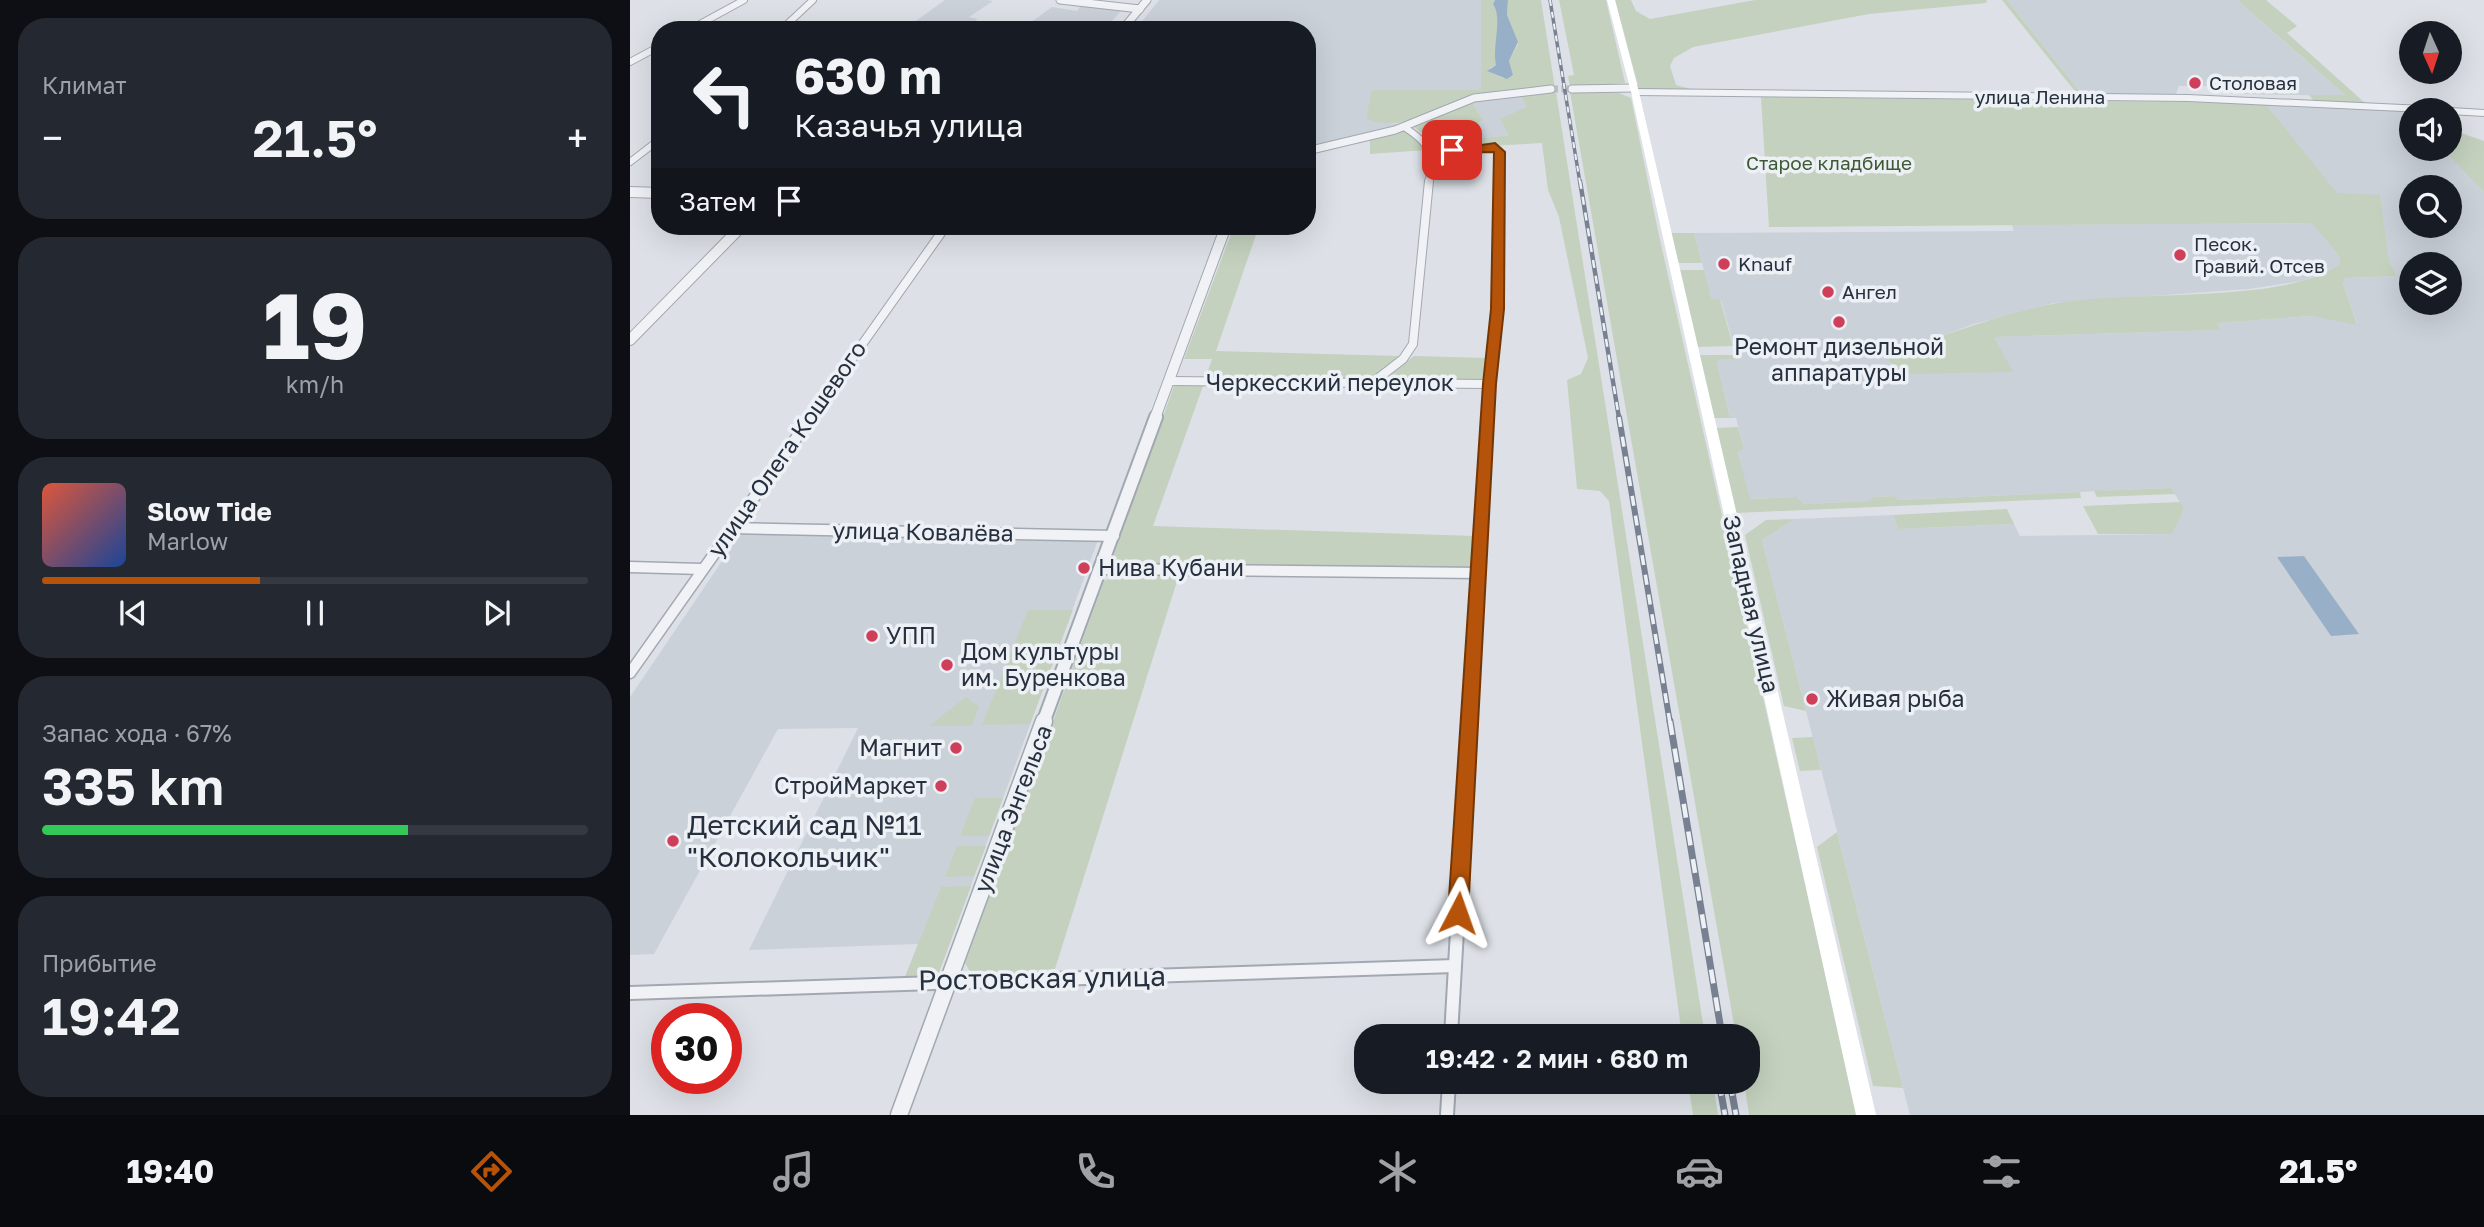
<!DOCTYPE html>
<html lang="ru">
<meta charset="utf-8">
<style>
body{margin:0;font-family:"Golos Text",sans-serif;background:#242831;color:#f1f3f6;height:100vh;display:flex;flex-direction:column;font-size:26px;white-space:nowrap}
*{box-sizing:border-box;margin:0}
p{font-size:23px;color:#9ea1a6}
.icon{flex:none;width:38px;height:38px;fill:none;stroke:currentColor;stroke-width:2;stroke-linecap:round;stroke-linejoin:round}
.map{position:relative;flex:1;overflow:hidden}
.side{display:flex;flex-direction:column;gap:18px;padding:18px;background:#0d0f14;width:630px}
.side>*{flex:none}
.top-card{position:absolute;left:21px;top:21px;width:665px;height:214px;border-radius:28px;box-shadow:0 7px 28px #0002;background:#171b24;color:#f1f3f6;overflow:hidden}
.needle{width:46px;rotate:177deg}
.controls{position:absolute;left:1769px;top:21px;display:grid;gap:14px}
.controls a{display:grid;place-items:center;width:63px;height:63px;border-radius:50%;background:#171b24;box-shadow:0 7px 28px #0002;font-size:35px}
.speed{position:absolute;left:21px;top:1003px;display:flex;gap:14px;font-size:35px;font-weight:700;text-align:center}
.speed>*{display:grid;place-content:center;width:91px;height:91px;border-radius:50%;background:#171b24;box-shadow:0 7px 28px #0002;line-height:1}
.speed .limit{border:10px solid #d22;background:#fff;color:#111}
.pin{position:absolute;display:grid;place-items:center;width:60px;height:60px;color:#fff;margin:-30px;border-radius:14px;box-shadow:0 4px 10px #0006}
.me{position:absolute;width:77px;margin:-38px;rotate:4deg;stroke-linejoin:round;filter:drop-shadow(0 0 5px #0008)}
.turn{display:flex;align-items:center;gap:24px;height:147px;padding:0 28px;font-size:32px}
.turn .icon{width:91px;height:91px;stroke-width:2.5}
.turn b{display:block;font-size:49px;line-height:60px}
.then{display:flex;align-items:center;height:66px;padding:0 28px;background:#0003;gap:14px;font-size:26px}
.big{font-size:52px;font-weight:600;line-height:1.1}
.side .tile{flex:1;display:flex;flex-direction:column;justify-content:center;gap:10px;min-width:0;padding:0 24px;border-radius:28px;background:#242831}
.side .dial{align-items:center;gap:0}
.dial b{font-size:91px;line-height:1}
.song{display:flex;align-items:center;gap:21px}
.cover{width:84px;height:84px;border-radius:10px;background:linear-gradient(135deg,hsl(10 70% 55%),hsl(220 70% 35%))}
.played{height:7px;border-radius:4px;background:linear-gradient(90deg,#b45309 40%,#363941 40%)}
.keys{display:flex;justify-content:space-around;direction:ltr}
.heat{display:flex;justify-content:space-between;align-items:center;font-size:38px;direction:ltr}
.charge{height:10px;border-radius:5px;background:linear-gradient(90deg,#34c759 67%,#363941 0)}
.trip{position:absolute;left:724px;top:1024px;width:406px;height:70px;border-radius:28px;background:#171b24;box-shadow:0 7px 28px #0002;font-weight:600;line-height:70px;text-align:center}
.dock{display:flex;height:112px;justify-content:space-around;align-items:center;background:#090b0e;color:#9ea1a6}
.dock .icon{width:49px;height:49px}
.dock .selected{color:#b45309}
.dock b{font-size:32px;color:#f1f3f6}
main{display:flex;flex:1;min-height:0}
.map>svg:first-child{display:block}
.built{fill:#cbd1d9;fill-rule:evenodd}
.green{fill:#c4d1be}
.water{fill:#97b0c8}
.lines{fill:none;stroke-linecap:round;stroke-linejoin:round}
.tertiary-tunnel{stroke:#b8bec5;stroke-width:7;stroke-dasharray:7 3.5;stroke-linecap:butt}
.minor-far3-casing{stroke:#a2a8b1;stroke-width:8}
.minor-far2-casing{stroke:#a2a8b1;stroke-width:10}
.minor-far1-casing{stroke:#a2a8b1;stroke-width:13}
.minor-casing{stroke:#a2a8b1;stroke-width:16}
.tertiary-far3-casing{stroke:#a2a8b1;stroke-width:9}
.tertiary-far2-casing{stroke:#a2a8b1;stroke-width:12}
.tertiary-far1-casing{stroke:#a2a8b1;stroke-width:16}
.tertiary-casing{stroke:#a2a8b1;stroke-width:19}
.minor-far3{stroke:#f0f2f6;stroke-width:6}
.minor-far2{stroke:#f0f2f6;stroke-width:8}
.minor-far1{stroke:#f0f2f6;stroke-width:10}
.minor{stroke:#f0f2f6;stroke-width:12}
.tertiary-far3{stroke:#f0f2f6;stroke-width:7}
.tertiary-far2{stroke:#f0f2f6;stroke-width:10}
.tertiary-far1{stroke:#f0f2f6;stroke-width:12}
.tertiary{stroke:#f0f2f6;stroke-width:16}
.secondary{fill:#fff;fill-rule:evenodd}
.rail-far3-casing{stroke:#778191;stroke-width:3.5}
.rail-far2-casing{stroke:#778191;stroke-width:4.5}
.rail-far1-casing{stroke:#778191;stroke-width:6}
.rail-casing{stroke:#778191;stroke-width:7}
.rail-far3{stroke:#edf0f5;stroke-width:2;stroke-dasharray:6;stroke-linecap:butt}
.rail-far2{stroke:#edf0f5;stroke-width:2.5;stroke-dasharray:8;stroke-linecap:butt}
.rail-far1{stroke:#edf0f5;stroke-width:3.5;stroke-dasharray:10;stroke-linecap:butt}
.rail{stroke:#edf0f5;stroke-width:4.5;stroke-dasharray:14;stroke-linecap:butt}
.route{fill:#b45309;stroke:#753606;stroke-width:2}
.poi-dot{fill:#cf3f59;stroke:#edf0f5;stroke-width:2.5}
.labels{text-anchor:middle;stroke-width:7;stroke-linejoin:round;paint-order:stroke}
.far-poi-label{font-size:19px;fill:#26303e;stroke:#edf0f5;text-anchor:start}
.far-street-label{font-size:19px;fill:#26303e;stroke:#edf0f5}
.far-park-label{font-size:19px;fill:#3c5a34;stroke:#edf0f5}
.poi-label{font-size:23px;fill:#26303e;stroke:#edf0f5;text-anchor:start}
.street-label{font-size:23px;fill:#26303e;stroke:#edf0f5}
.near-poi-label{font-size:28px;fill:#26303e;stroke:#edf0f5;text-anchor:start}
.near-street-label{font-size:28px;fill:#26303e;stroke:#edf0f5}
</style>
<main>
<section class="side">
<div class="tile"><p>Климат</p>
<div class="heat"><a>−</a><b class="big">21.5°</b><a>+</a></div>
</div>
<div class="tile dial"><b>19</b><p>km/h</p></div>
<div class="tile">
<div class="song"><i class="cover"></i><div><b>Slow Tide</b><p>Marlow</p></div></div>
<div class="played"></div>
<div class="keys"><svg class="icon" aria-label="previous" viewBox="0 0 24 24"><path d="M18 5L8 12l10 7zM5 5v14"/></svg><svg class="icon" aria-label="pause" viewBox="0 0 24 24"><path d="M8 5v14M16 5v14"/></svg><svg class="icon" aria-label="next" viewBox="0 0 24 24"><path d="M6 5l10 7-10 7zM19 5v14"/></svg></div>
</div>
<div class="tile"><p>Запас хода · 67%</p><b class="big">335 km</b><div class="charge"></div></div>
<div class="tile"><p>Прибытие</p><b class="big">19:42</b></div>
</section>
<div class="map">
<svg width="1854" height="1115" viewBox="0 0 1854 1115">
<rect width="100%" height="100%" fill="#dde1e7"/>
<g class="built">
<path d="M315 0H356L363 1 339 17 348 19 332 30 276 28Z"/>
<path d="M529 0H851V90H743L736 118 751 123 771 124 677 149V30H505Z"/>
<path d="M1377 0H1607L1716 96 1612 94 1595 86H1549L1546 94 1451 93Z"/>
<path d="M452 4 503 11H491L474 30H390L422 7 447 11Z"/>
<path d="M890 94 897 107 879 135 822 142 815 127 854 121 841 101Z"/>
<path d="M1635 103 1775 111 1781 117 1782 149H1812L1854 192V1115H1280L1132 540 1165 519 1263 515 1268 529 1384 524 1390 536 1541 534 1554 509 1541 488 1266 500V496L1244 497 1240 501 1174 504 1167 497 1119 499 1108 451 1114 449 1106 418H1100L1087 363 1090 359 1107 358 1091 300H1082L1064 233 1384 231 1382 225 1683 223 1710 257 1711 264 1705 269 1672 281 1619 289 1424 303 1344 324 1255 357 1382 372 1364 337 1589 330 1586 323 1681 316 1727 324 1713 283 1715 278 1767 276 1759 261ZM1782 187H1820V226H1782ZM1782 264H1820V303H1782Z"/>
<path d="M111 533 468 540 308 975 275 977 288 944 119 950 228 728 148 729 24 954 0 955V697Z"/>
</g>
<g class="green">
<path d="M851 0H865L863 4C874 20 863 46 866 65L860 68V72L873 78 883 75 879 61 888 44 877 15 878 0H911L925 88C899 89 874 89 849 94 813 102 773 137 736 118L742 90H851Z"/>
<path d="M929 0H976L995 83 940 87 938 76 944 75Z"/>
<path d="M985 0H1001L1006 11 1020 19 1125 0H1357L1356 3 1239 14 1063 47 1044 58 1040 66 1046 85 1069 91 1009 89Z"/>
<path d="M1372 0H1377L1451 93 1546 94 1448 95Z"/>
<path d="M1607 0H1636L1667 26 1657 33 1735 103 1684 101 1679 95H1715Z"/>
<path d="M926 92 1075 1036H1052L979 501 970 491 947 489 937 380 951 374 958 358 929 217 918 190 912 143 803 149 797 138 819 135 822 142 879 135 870 119 897 107 890 94Z"/>
<path d="M940 92 989 93 1001 98 1028 231 1227 1115H1119L1114 1082H1118V1036H1106Z"/>
<path d="M1131 97 1635 103 1707 193 1750 195 1759 261 1767 276 1715 278 1713 283 1727 325 1681 316 1587 323 1590 330 1364 337 1383 372 1277 374 1254 357C1309 337 1364 316 1422 304 1493 289 1657 305 1710 264V257L1682 223 1139 227Z"/>
<path d="M841 101 854 121 793 134 782 126Z"/>
<path d="M774 129 785 134 797 150 740 154V139Z"/>
<path d="M1820 129 1854 141V192L1812 149H1820Z"/>
<path d="M604 226H629L586 351 770 356 740 380 575 379 582 359H554Z"/>
<path d="M1041 233H1064L1072 263H1048Z"/>
<path d="M1049 270H1074L1082 300 1090 299 1103 346 1067 347Z"/>
<path d="M1069 355H1106L1107 359H1090L1087 363 1100 418H1083Z"/>
<path d="M784 356 857 358 855 381 754 380Z"/>
<path d="M544 386H573L523 526 846 536 845 568 489 564 483 557Z"/>
<path d="M1108 427 1114 449 1108 452 1120 499 1167 497 1174 504 1240 501 1243 497 1266 496 1267 500 1450 492 1451 498 1106 513 1086 428Z"/>
<path d="M1541 488 1545 494 1467 497 1464 491Z"/>
<path d="M1550 502 1554 509 1542 534H1468L1453 506Z"/>
<path d="M1377 509 1384 524 1268 529 1263 515Z"/>
<path d="M1165 519 1132 540 1176 711 1154 706 1115 535 1136 520Z"/>
<path d="M490 574 549 575 425 969 348 974 339 970 335 963 474 581Z"/>
<path d="M398 610H443L400 724 352 725Z"/>
<path d="M336 697 349 707 342 726H299Z"/>
<path d="M1183 737 1191 770 1170 771 1162 738Z"/>
<path d="M345 798H373L359 836H330Z"/>
<path d="M1207 832 1273 1088 1243 1086 1187 847Z"/>
<path d="M327 846H356L344 876 315 877Z"/>
<path d="M341 886 308 975 275 977 311 887Z"/>
<path d="M1058 1082H1083L1088 1115H1063Z"/>
</g>
<g class="water">
<path d="M865 0H878L877 15 888 42 879 61 883 75 877 79 857 71 866 65C862 45 873 19 863 4Z"/>
<path d="M1674 556 1729 634 1701 636 1647 557Z"/>
</g>
<g class="lines">
<path class="tertiary-tunnel" d="M921 89H942"/>
<g class="minor-far3-casing">
<g id="minor-far3">
<path d="M59 30 114 0"/>
<path d="M151 30 183 0"/>
<path d="M0 62 30 46"/>
<path d="M1005 92 1558 98 1815 110"/>
<path d="M1820 111 1854 113"/>
<path d="M774 127C801 144 802 152 799 183"/>
<path d="M801 151 865 147 870 152 869 183"/>
<path d="M0 162 30 139"/>
</g>
</g>
<g class="minor-far2-casing">
<g id="minor-far2">
<path d="M540 381 859 384"/>
<path d="M742 383 773 359 783 344 799 181"/>
<path d="M180 418 316 226"/>
<path d="M857 418 867 309 869 181"/>
</g>
</g>
<g class="minor-far1-casing">
<g id="minor-far1">
<path d="M102 528 484 536"/>
<path d="M0 567 72 569"/>
<path d="M472 569 850 573"/>
<path d="M0 673 181 417"/>
<path d="M839 723 857 417"/>
</g>
</g>
<g class="minor-casing">
<g id="minor">
<path d="M0 993 825 966"/>
<path d="M821 1036 839 721"/>
<path d="M817 1115 819 1082"/>
</g>
</g>
<g class="tertiary-far3-casing">
<g id="tertiary-far3">
<path d="M430 0 510 9"/>
<path d="M492 30 517 0"/>
<path d="M942 89 1004 88"/>
<path d="M677 151 765 130 844 98 921 89"/>
</g>
</g>
<g class="tertiary-far2-casing">
<g id="tertiary-far2">
<path d="M0 192 30 193"/>
<path d="M0 340 112 226"/>
<path d="M525 418 596 226"/>
</g>
</g>
<g class="tertiary-far1-casing">
<path id="tertiary-far1" d="M413 723 526 417"/>
</g>
<g class="tertiary-casing">
<path id="tertiary" d="M269 1115 414 721"/>
</g>
<use href="#minor-far3" class="minor-far3"/>
<use href="#minor-far2" class="minor-far2"/>
<use href="#minor-far1" class="minor-far1"/>
<use href="#minor" class="minor"/>
<use href="#tertiary-far3" class="tertiary-far3"/>
<use href="#tertiary-far2" class="tertiary-far2"/>
<use href="#tertiary-far1" class="tertiary-far1"/>
<use href="#tertiary" class="tertiary"/>
<path class="secondary" d="M977 0H985L1009 92 1246 1115H1226L1001 92Z"/>
<g class="rail-far3-casing">
<path id="rail-far3" d="M920 0 950 183"/>
</g>
<g class="rail-far2-casing">
<path id="rail-far2" d="M950 181 989 418"/>
</g>
<g class="rail-far1-casing">
<path id="rail-far1" d="M989 417 1040 723"/>
</g>
<g class="rail-casing">
<g id="rail">
<path d="M1040 721 1092 1036"/>
<path d="M1089 1082 1095 1115"/>
<path d="M1100 1082 1106 1115"/>
</g>
</g>
<use href="#rail-far3" class="rail-far3"/>
<use href="#rail-far2" class="rail-far2"/>
<use href="#rail-far1" class="rail-far1"/>
<use href="#rail" class="rail"/>
</g>
<path class="route" d="M865 143 875 152 874 309 866 384 838 913 835 921 828 924 821 921 818 913 853 384 861 309 864 152 822 153 817 150Z"/>
<g class="poi-dot">
<circle cx="1565" cy="83" r="7"/>
<circle cx="1550" cy="255" r="7"/>
<circle cx="1094" cy="264" r="7"/>
<circle cx="1198" cy="292" r="7"/>
<circle cx="1209" cy="322" r="7"/>
<circle cx="454" cy="568" r="7"/>
<circle cx="242" cy="636" r="7"/>
<circle cx="317" cy="665" r="7"/>
<circle cx="1182" cy="699" r="7"/>
<circle cx="326" cy="748" r="7"/>
<circle cx="311" cy="786" r="7"/>
<circle cx="43" cy="841" r="7"/>
</g>
<g class="labels">
<g class="far-poi-label">
<text x="1579" y="90">Столовая</text>
<text x="1564" y="251">Песок.<tspan x="1564" dy="22">Гравий. Отсев</tspan></text>
<text x="1108" y="271">Knauf</text>
<text x="1212" y="299">Ангел</text>
</g>
<g class="far-street-label">
<text x="1410" y="104">улица Ленина</text>
</g>
<g class="far-park-label">
<text x="1199" y="170">Старое кладбище</text>
</g>
<g class="poi-label">
<text x="1209" y="355" text-anchor="middle">Ремонт дизельной<tspan x="1209" dy="26">аппаратуры</tspan></text>
<text x="468" y="576">Нива Кубани</text>
<text x="256" y="644">УПП</text>
<text x="331" y="660">Дом культуры<tspan x="331" dy="26">им. Буренкова</tspan></text>
<text x="1196" y="707">Живая рыба</text>
<text x="312" y="756" text-anchor="end">Магнит</text>
<text x="297" y="794" text-anchor="end">СтройМаркет</text>
</g>
<g class="street-label">
<text x="700" y="391">Черкесский переулок</text>
<text transform="translate(157 449) rotate(-55)" y="8">улица Олега Кошевого</text>
<text transform="translate(293 532) rotate(1)" y="8">улица Ковалёва</text>
<text transform="translate(1121 604) rotate(77)" y="8">Западная улица</text>
<text transform="translate(383 809) rotate(-69)" y="8">улица Энгельса</text>
</g>
<g class="near-poi-label">
<text x="57" y="835">Детский сад №11<tspan x="57" dy="32">"Колокольчик"</tspan></text>
</g>
<g class="near-street-label">
<text transform="translate(412 978) rotate(-1)" y="10">Ростовская улица</text>
</g>
</g>
</svg>
<div class="controls">
<a><svg class="needle" viewBox="-14 -14 28 28"><path d="M0-13l5 13h-10z" fill="#e53935"/><path d="M0 13l5-13h-10z" fill="#9ea1a6"/></svg></a>
<a><svg class="icon" aria-label="sound" viewBox="0 0 24 24"><path d="M4 9h4l5-4v14l-5-4H4zM17 9q2 3 0 6"/></svg></a>
<a><svg class="icon" aria-label="search" viewBox="0 0 24 24"><circle cx="10" cy="10" r="6"/><path d="M15 15l6 6"/></svg></a>
<a><svg class="icon" aria-label="layers" viewBox="0 0 24 24"><path d="M12 4l9 5-9 5-9-5zM3 14l9 5 9-5"/></svg></a>
</div>
<div class="speed"><div class="limit">30</div></div>
<div class="pin" style="left:822px;top:150px;background:#d93025"><svg class="icon" aria-label="arrive" viewBox="0 0 24 24"><path d="M6 21V4h12l-3 4 3 4H6"/></svg></div>
<svg class="me" style="left:828px;top:913px" viewBox="-20 -20 40 40"><path d="M0-17L14 15 0 8-14 15z" fill="#b45309" stroke="#fff" stroke-width="4"/></svg>
<div class="trip">19:42 · 2 мин · 680 m</div>
<div class="top-card">
<div class="turn"><svg class="icon" aria-label="left" viewBox="0 0 24 24"><path d="M17 20v-9H6M10 6l-5 5 5 5"/></svg><div><b>630 m</b>Казачья улица</div></div>
<div class="then">Затем<svg class="icon" aria-label="arrive" viewBox="0 0 24 24"><path d="M6 21V4h12l-3 4 3 4H6"/></svg></div>
</div>
</div>
</main>
<nav class="dock">
<b>19:40</b>
<svg class="icon selected" aria-label="directions" viewBox="0 0 24 24"><path d="M12 3l9 9-9 9-9-9zM9 14v-3h6M13 9l2 2-2 2"/></svg>
<svg class="icon" aria-label="music" viewBox="0 0 24 24"><path d="M9 18V5l10-2v13"/><circle cx="6" cy="18" r="3"/><circle cx="16" cy="16" r="3"/></svg>
<svg class="icon" aria-label="phone" viewBox="0 0 24 24"><path d="M5 4h4l2 5-3 2q2 4 5 5l2-3 5 2v4C11 20 4 13 5 4z"/></svg>
<svg class="icon" aria-label="climate" viewBox="0 0 24 24"><path d="M12 3v18M4 7l16 10M4 17L20 7"/></svg>
<svg class="icon" aria-label="car" viewBox="0 0 24 24"><path d="M5 17H2v-5l4-1 3-4h7l3 4 3 1v5h-3M9 17h6M6 11h13"/><circle cx="7" cy="17" r="2"/><circle cx="17" cy="17" r="2"/></svg>
<svg class="icon" aria-label="filters" viewBox="0 0 24 24"><path d="M4 7h16M4 17h16"/><circle cx="9" cy="7" r="2"/><circle cx="15" cy="17" r="2"/></svg>
<b>21.5°</b>
</nav>
